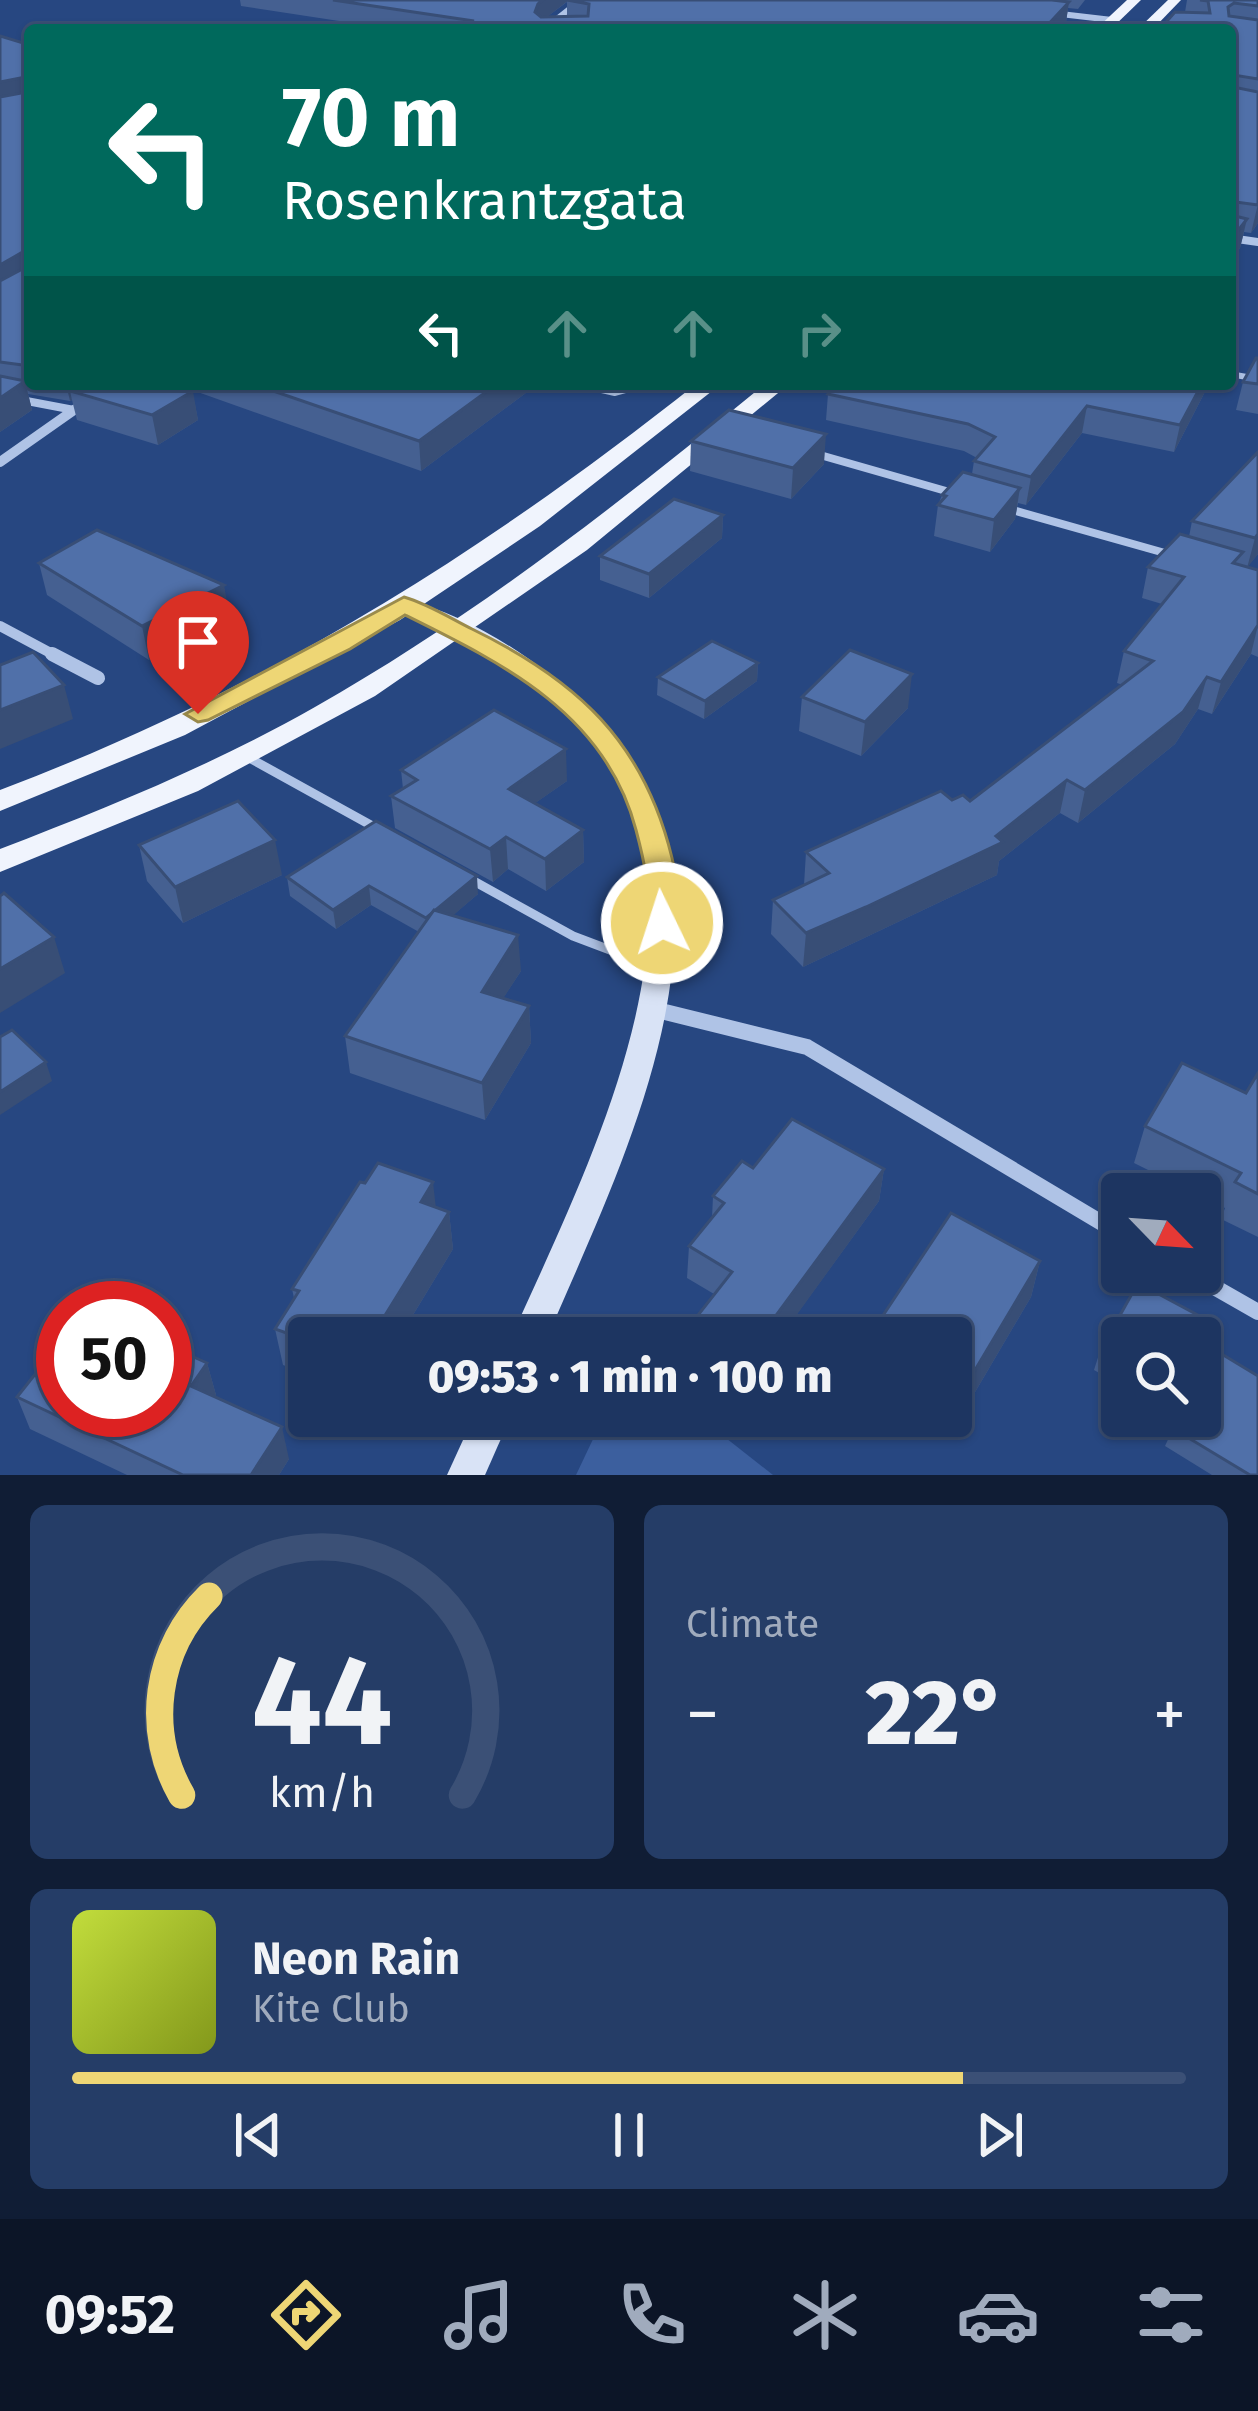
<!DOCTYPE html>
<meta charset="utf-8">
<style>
body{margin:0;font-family:"Fira Sans",sans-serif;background:#253d67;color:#f1f3f6;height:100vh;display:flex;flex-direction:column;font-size:45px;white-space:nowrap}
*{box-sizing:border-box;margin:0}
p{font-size:39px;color:#a0abbd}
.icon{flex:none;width:66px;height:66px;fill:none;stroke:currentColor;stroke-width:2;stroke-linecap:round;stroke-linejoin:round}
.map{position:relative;height:1475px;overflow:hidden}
.side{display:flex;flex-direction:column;gap:30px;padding:30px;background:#101d35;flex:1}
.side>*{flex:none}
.guide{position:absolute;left:24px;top:24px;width:1212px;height:366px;border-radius:12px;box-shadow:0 3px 9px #0004,0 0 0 3px #3b5076;background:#00695c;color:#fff;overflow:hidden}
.needle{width:78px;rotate:115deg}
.controls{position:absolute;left:1101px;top:1173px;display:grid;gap:24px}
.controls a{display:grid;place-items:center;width:120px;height:120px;border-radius:12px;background:#1d3561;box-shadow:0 3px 9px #0004,0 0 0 3px #3b5076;font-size:60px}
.speed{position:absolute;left:36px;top:1281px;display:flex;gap:24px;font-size:60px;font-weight:700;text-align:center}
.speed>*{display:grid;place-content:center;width:156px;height:156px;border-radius:50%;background:#1d3561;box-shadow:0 3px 9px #0004,0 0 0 3px #3b5076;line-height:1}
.speed .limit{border:18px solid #d22;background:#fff;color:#111}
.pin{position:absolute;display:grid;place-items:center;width:102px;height:102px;color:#fff;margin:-123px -51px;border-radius:50% 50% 50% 0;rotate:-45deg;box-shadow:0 0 12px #0007}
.pin .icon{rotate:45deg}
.me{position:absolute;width:132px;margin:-66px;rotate:356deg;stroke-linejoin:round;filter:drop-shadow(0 0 9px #0008)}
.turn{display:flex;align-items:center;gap:42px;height:252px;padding:0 60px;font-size:54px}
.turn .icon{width:156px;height:156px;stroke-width:2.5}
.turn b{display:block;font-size:84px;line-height:102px}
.lanes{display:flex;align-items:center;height:114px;padding:0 60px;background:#0003;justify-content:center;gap:60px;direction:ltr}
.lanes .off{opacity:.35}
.big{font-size:90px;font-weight:800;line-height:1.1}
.side .card{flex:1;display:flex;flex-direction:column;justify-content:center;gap:18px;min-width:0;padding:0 42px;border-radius:18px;background:#253d67}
.side .dial{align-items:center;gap:0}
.dial svg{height:312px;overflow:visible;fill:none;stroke:#3b5076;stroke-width:7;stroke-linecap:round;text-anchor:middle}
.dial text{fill:#f1f3f6;stroke:none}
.song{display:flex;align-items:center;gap:36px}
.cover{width:144px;height:144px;border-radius:18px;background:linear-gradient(135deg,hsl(70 70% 55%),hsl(70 70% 35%))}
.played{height:12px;border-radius:6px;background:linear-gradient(90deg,#eed675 80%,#3b5076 80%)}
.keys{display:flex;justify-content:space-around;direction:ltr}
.heat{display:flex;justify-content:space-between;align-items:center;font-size:66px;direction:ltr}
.side .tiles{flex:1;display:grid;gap:30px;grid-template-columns:1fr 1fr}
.card:last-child{grid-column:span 2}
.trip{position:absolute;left:288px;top:1317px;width:684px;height:120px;border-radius:12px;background:#1d3561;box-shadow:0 3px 9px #0004,0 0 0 3px #3b5076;font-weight:800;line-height:120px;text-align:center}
.tab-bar{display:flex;height:192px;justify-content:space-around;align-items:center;background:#0c1527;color:#a0abbd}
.tab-bar .icon{width:84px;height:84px}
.tab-bar .current{color:#eed675}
.tab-bar b{font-size:54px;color:#f1f3f6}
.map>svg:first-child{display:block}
.green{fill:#3c5f9e}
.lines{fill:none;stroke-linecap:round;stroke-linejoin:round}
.lane-far2{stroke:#afc3e6;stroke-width:6}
.lane-far1{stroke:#afc3e6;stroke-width:8}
.lane{stroke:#afc3e6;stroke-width:9}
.street-far4{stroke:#afc3e6;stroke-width:6}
.street-far3{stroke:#afc3e6;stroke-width:8}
.street-far2{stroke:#afc3e6;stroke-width:10}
.street-far1{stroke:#afc3e6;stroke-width:14}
.street{stroke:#afc3e6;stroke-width:16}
.secondary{fill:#d9e3f6;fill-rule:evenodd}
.primary{fill:#f0f4fd;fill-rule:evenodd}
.wall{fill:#456091;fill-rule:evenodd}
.shaded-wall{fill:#384e76}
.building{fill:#5070a9;stroke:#384e76;stroke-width:3}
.route{fill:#eed675;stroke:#9b8b4c;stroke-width:3}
</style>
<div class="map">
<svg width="1258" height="1475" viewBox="0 0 1258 1475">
<rect width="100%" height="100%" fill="#274781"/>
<path class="green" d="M604 1416H698L773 1475H576Z"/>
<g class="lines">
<path class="lane-far2" d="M1230 374 1258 379"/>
<g class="lane-far1">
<path d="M1249 377 1258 379"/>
<path d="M580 384 615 392 644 384"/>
<path d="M0 396 74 410"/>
<path d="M813 453 953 493"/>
<path d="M1009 509 1172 555"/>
</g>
<g class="lane">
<path d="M244 755 376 828"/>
<path d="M470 879 573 936 655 967"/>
</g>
<g class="street-far4">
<path d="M1052 13 1112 20"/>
<path d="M543 30 581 0"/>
</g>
<path class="street-far3" d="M1230 238 1258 242"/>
<g class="street-far2">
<path d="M0 462 111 384"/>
<path d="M0 626 58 657"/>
</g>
<g class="street-far1">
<path d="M52 654 98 678"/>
<path d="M656 1010 673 1014"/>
</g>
<g class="street">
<path d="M661 1011 807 1047 1122 1235"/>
<path d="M1188 1272 1258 1312"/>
</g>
<g class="secondary">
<path d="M404 599C473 617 540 660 589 711 601 723 616 736 626 751 744 928 620 1167 547 1338H511C574 1197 682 987 639 830 623 775 583 726 541 688 501 652 445 632 396 610L393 605Z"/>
<path d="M474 1416H511L485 1475H447Z"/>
</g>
<g class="primary">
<path d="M1127 0H1141L1110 30H1095Z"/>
<path d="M1168 0H1181L1152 30H1137Z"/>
<path d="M696 384H721L540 526 400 620 185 735 0 811V790C264 690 476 558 696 384Z"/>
<path d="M765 384H789L587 550 375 696 198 791 0 872V849C107 808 215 764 315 707 476 616 622 501 765 384Z"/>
</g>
</g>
<g class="wall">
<path d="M240 0H1085L1078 9 1068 8 1066 22 1059 30H398L241 6ZM567 2V16H548Z"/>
<path d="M1187 0H1258V223L1251 233 1244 232 1240 248 1230 262V30L1185 12Z"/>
<path d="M0 36 30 45V384H538L421 471 192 390 198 420 158 445 77 420 72 400 70 401 28 394 32 410 0 432Z"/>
<path d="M1258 358V414L1236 410 1243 382Z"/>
<path d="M1209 384 1174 452 1082 433 1026 505 1018 503 1015 519 990 552 934 536 938 505 942 495 972 474 974 461 977 458 964 451 826 420 828 394Z"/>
<path d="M691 441 824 464 791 499 690 471Z"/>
<path d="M1258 452V554L1247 567 1258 570V657L1251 654 1212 714 1198 709 1175 744 1078 823 1060 813 999 861 997 875 803 967 771 934 773 900 804 885 806 852 952 800 970 801 1123 685 1117 683 1124 651 1162 604 1142 598 1148 567 1189 537 1192 521Z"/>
<path d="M723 515 722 538 649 598 600 580V556Z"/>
<path d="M39 563 230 618 149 660 47 595Z"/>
<path d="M758 663 757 681 704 719 657 695 658 677Z"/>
<path d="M802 697 908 708 861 756 799 731Z"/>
<path d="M401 770 567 781 535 803 583 830 584 862 546 891 508 869 493 882 395 828 391 796 403 789Z"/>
<path d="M139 845 282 875 183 923 147 881Z"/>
<path d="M287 877 478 894 453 915 521 971 503 998 529 1006 531 1043 485 1120 350 1073 345 1036 419 932 371 905 336 929 290 896Z"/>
<path d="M1258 1073V1237L1221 1219 1225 1208 1134 1163 1145 1126 1246 1093Z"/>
<path d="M753 1168 884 1169 879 1201 791 1322 802 1330V1338H680L714 1294 687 1278 689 1246 712 1218 713 1196Z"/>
<path d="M436 1207 449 1212 453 1249 399 1338H309V1375L283 1365 275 1329 294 1298 292 1289Z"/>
<path d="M1040 1261 1031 1297 951 1433 923 1416H951V1338Z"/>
<path d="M1138 1283 1220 1327 1212 1348 1258 1376V1475H1212L1165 1446 1178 1418 1174 1416H1200V1338H1122V1386L1094 1370 1100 1351Z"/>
<path d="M207 1363 216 1395 215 1397 289 1459 279 1475H127L30 1429 17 1397Z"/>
<path d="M741 1416H759L754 1424Z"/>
</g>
<g class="shaded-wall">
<path d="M543 0H569L538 24 535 12 538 4Z"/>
<path d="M1069 2 1066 22 1059 30H1043Z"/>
<path d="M25 77 30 100 0 105V82Z"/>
<path d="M1258 204V223L1251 233Z"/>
<path d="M1247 219 1240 248 1230 262V241Z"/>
<path d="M21 253 27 280 0 295V265Z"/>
<path d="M25 381 32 410 0 432V398Z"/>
<path d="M66 384H96L70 391 72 400 70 401Z"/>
<path d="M497 384H538L421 471 419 441Z"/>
<path d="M1202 384H1209L1174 452 1180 425Z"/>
<path d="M193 391 198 420 158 445 152 415Z"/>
<path d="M1087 406 1082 433 1026 505 1031 477Z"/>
<path d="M826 434 824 464 791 499 793 468Z"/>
<path d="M1020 488 1015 519 990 552 994 520Z"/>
<path d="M723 515 722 538 649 598V574Z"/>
<path d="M1258 534V554L1247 568 1255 538Z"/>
<path d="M224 585 230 618 149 660 142 626Z"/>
<path d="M1258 625 1251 654 1212 714 1221 682Z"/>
<path d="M758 663 757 681 704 719 705 701Z"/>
<path d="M912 674 908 708 861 756 865 722Z"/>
<path d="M1207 677 1198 709 1175 744 1078 823 1085 790Z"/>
<path d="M64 685 73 719 0 749V710Z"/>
<path d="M566 749 567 781 511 820 509 789Z"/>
<path d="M1067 780 1060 813 999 861 997 875 803 967 806 933 996 836Z"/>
<path d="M583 830 584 862 546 891 545 859Z"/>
<path d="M506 837 508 869 493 882 490 849Z"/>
<path d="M275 840 282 875 183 923 175 887Z"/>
<path d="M477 876 478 894 428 937 426 918Z"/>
<path d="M369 886 371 905 336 929 333 910Z"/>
<path d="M518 935 521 971 484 1028 482 992Z"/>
<path d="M54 937 65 973 0 1013V969Z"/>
<path d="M529 1006 531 1043 485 1120 482 1083Z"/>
<path d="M46 1062 52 1081 0 1115V1092Z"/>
<path d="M884 1169 879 1201 780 1338 777 1314Z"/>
<path d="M433 1182 437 1218 421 1202Z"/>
<path d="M449 1212 453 1249 399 1338H371Z"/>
<path d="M1040 1261 1031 1297 951 1433 959 1397Z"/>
<path d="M207 1363 216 1395 201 1418 191 1386Z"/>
<path d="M282 1427 289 1459 279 1475H251Z"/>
</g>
<g class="building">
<path d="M333 0H543L538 4 535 12 541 17 588 16 589 4 567 0H1052L1069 2 1043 30H416L474 21Z"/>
<path d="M1200 0H1258V6L1234 3 1228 7 1229 16 1258 20V79L1234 75 1230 80V30H1159L1175 12 1210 13 1208 1Z"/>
<path d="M0 36 30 45V80L25 77 0 82Z"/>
<path d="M1230 83 1233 87 1258 92V205L1236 202 1230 205Z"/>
<path d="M30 86V257L21 253 0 265V97L27 92Z"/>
<path d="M1230 211 1231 215 1247 219 1230 241Z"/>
<path d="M30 260V366L0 362V281L28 266Z"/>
<path d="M1256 358H1258V384L1243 382Z"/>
<path d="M0 376 25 381 0 398Z"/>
<path d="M79 384H182L193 391 152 415 70 391Z"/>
<path d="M253 384H497L419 441Z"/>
<path d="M837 384H1202L1180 425 1087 406 1031 477 974 461 995 437 968 424 828 394Z"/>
<path d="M729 410 826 434 793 468 691 441Z"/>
<path d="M1258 452V534L1255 538 1192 521Z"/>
<path d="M963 472 1020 488 994 520 938 505 946 496 942 495Z"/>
<path d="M674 499 723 515 649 574 600 556Z"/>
<path d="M97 530 224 585 142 626 39 563Z"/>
<path d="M1180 534 1243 552 1233 563 1258 570V625L1221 682 1207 677 1183 712 1085 790 1067 780 996 836 1003 842 866 907 806 933 773 900 829 873 806 852 941 791 952 800 963 795 970 801 1153 661 1124 651 1184 577 1148 567Z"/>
<path d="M712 641 758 663 705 701 658 677Z"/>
<path d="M850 650 912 674 865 722 802 697Z"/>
<path d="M33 652 64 685 0 710V665Z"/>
<path d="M494 710 566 749 509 789 583 830 545 859 506 837 490 849 391 796 417 780 401 770Z"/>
<path d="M238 801 275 840 175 887 139 845Z"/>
<path d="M376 821 477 876 426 918 369 886 333 910 287 877Z"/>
<path d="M4 893 54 937 0 969V896Z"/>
<path d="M434 910 518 935 482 992 529 1006 482 1083 345 1036Z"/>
<path d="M12 1030 46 1062 0 1092V1037Z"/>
<path d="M1182 1063 1246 1093 1258 1073V1194L1235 1182 1241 1173 1145 1126Z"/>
<path d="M792 1119 884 1169 777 1314 802 1330 796 1338H680L732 1272 689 1246 724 1203 713 1196 742 1161 753 1168Z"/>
<path d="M378 1163 433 1182 421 1202 449 1212 371 1338H309V1341L275 1329 299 1291 292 1289 360 1182 365 1183Z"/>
<path d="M951 1213 1040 1261 959 1397 951 1392V1338H868Z"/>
<path d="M1138 1283 1220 1327 1210 1347 1258 1376V1475H1250L1172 1428 1178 1416H1200V1338H1122V1364L1100 1351Z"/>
<path d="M63 1339V1410H165V1344L207 1363 191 1386 282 1427 251 1475H183L17 1397Z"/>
</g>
<path class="route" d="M404 597C428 604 450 618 472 629 577 680 644 742 672 858 677 879 684 912 673 931H651C642 915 648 894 646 876 644 861 640 845 636 830 606 714 504 664 405 615L350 649 208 720 198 722 185 714Z"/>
</svg>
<div class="controls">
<a><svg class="needle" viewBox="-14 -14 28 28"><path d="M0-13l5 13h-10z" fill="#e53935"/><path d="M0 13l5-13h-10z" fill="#a0abbd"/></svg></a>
<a><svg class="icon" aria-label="search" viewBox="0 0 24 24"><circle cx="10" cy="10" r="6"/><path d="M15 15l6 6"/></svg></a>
</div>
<div class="speed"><div class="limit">50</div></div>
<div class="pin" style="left:198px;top:714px;background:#d93025"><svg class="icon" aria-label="arrive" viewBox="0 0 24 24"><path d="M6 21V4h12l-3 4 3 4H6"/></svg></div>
<svg class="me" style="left:662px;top:923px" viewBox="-20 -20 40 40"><circle r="17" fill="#eed675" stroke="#fff" stroke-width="3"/><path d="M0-11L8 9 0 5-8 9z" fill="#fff"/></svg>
<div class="trip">09:53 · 1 min · 100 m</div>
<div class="guide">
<div class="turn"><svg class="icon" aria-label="left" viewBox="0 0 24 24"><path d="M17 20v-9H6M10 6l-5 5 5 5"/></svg><div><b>70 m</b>Rosenkrantzgata</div></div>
<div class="lanes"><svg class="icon" aria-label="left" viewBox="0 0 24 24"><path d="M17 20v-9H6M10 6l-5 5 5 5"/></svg><svg class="icon off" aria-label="ahead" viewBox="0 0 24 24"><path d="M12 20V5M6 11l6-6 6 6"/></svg><svg class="icon off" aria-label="ahead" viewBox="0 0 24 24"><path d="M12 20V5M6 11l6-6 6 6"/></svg><svg class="icon off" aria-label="right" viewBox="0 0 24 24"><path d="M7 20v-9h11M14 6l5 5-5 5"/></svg></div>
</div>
</div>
<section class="side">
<div class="tiles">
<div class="card dial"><svg viewBox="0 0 100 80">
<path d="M14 69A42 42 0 1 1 86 69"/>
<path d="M14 69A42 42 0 0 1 21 18" stroke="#eed675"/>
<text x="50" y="56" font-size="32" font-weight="700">44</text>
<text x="50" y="72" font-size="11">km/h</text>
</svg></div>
<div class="card"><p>Climate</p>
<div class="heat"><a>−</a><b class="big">22°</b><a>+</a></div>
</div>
<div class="card">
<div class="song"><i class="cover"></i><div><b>Neon Rain</b><p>Kite Club</p></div></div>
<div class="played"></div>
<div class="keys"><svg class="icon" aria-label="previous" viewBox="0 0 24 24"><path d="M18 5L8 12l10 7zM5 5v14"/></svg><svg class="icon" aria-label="pause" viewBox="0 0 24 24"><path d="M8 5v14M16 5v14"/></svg><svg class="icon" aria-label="next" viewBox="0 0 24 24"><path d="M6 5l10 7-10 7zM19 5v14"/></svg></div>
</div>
</div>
</section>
<nav class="tab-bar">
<b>09:52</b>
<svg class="icon current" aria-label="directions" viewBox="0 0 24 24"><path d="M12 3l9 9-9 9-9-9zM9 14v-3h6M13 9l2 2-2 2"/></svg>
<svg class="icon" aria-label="music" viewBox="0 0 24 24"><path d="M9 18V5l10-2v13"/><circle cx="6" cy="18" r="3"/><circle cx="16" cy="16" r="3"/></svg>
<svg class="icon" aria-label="phone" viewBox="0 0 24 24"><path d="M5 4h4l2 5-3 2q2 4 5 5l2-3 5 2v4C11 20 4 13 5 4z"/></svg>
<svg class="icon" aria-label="climate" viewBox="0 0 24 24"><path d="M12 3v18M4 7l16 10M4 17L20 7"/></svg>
<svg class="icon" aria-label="car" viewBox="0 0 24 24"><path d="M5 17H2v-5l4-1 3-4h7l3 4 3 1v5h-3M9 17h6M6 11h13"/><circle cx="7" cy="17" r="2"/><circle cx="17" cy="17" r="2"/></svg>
<svg class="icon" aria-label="filters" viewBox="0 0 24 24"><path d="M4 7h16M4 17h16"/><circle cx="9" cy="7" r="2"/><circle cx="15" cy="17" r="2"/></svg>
</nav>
